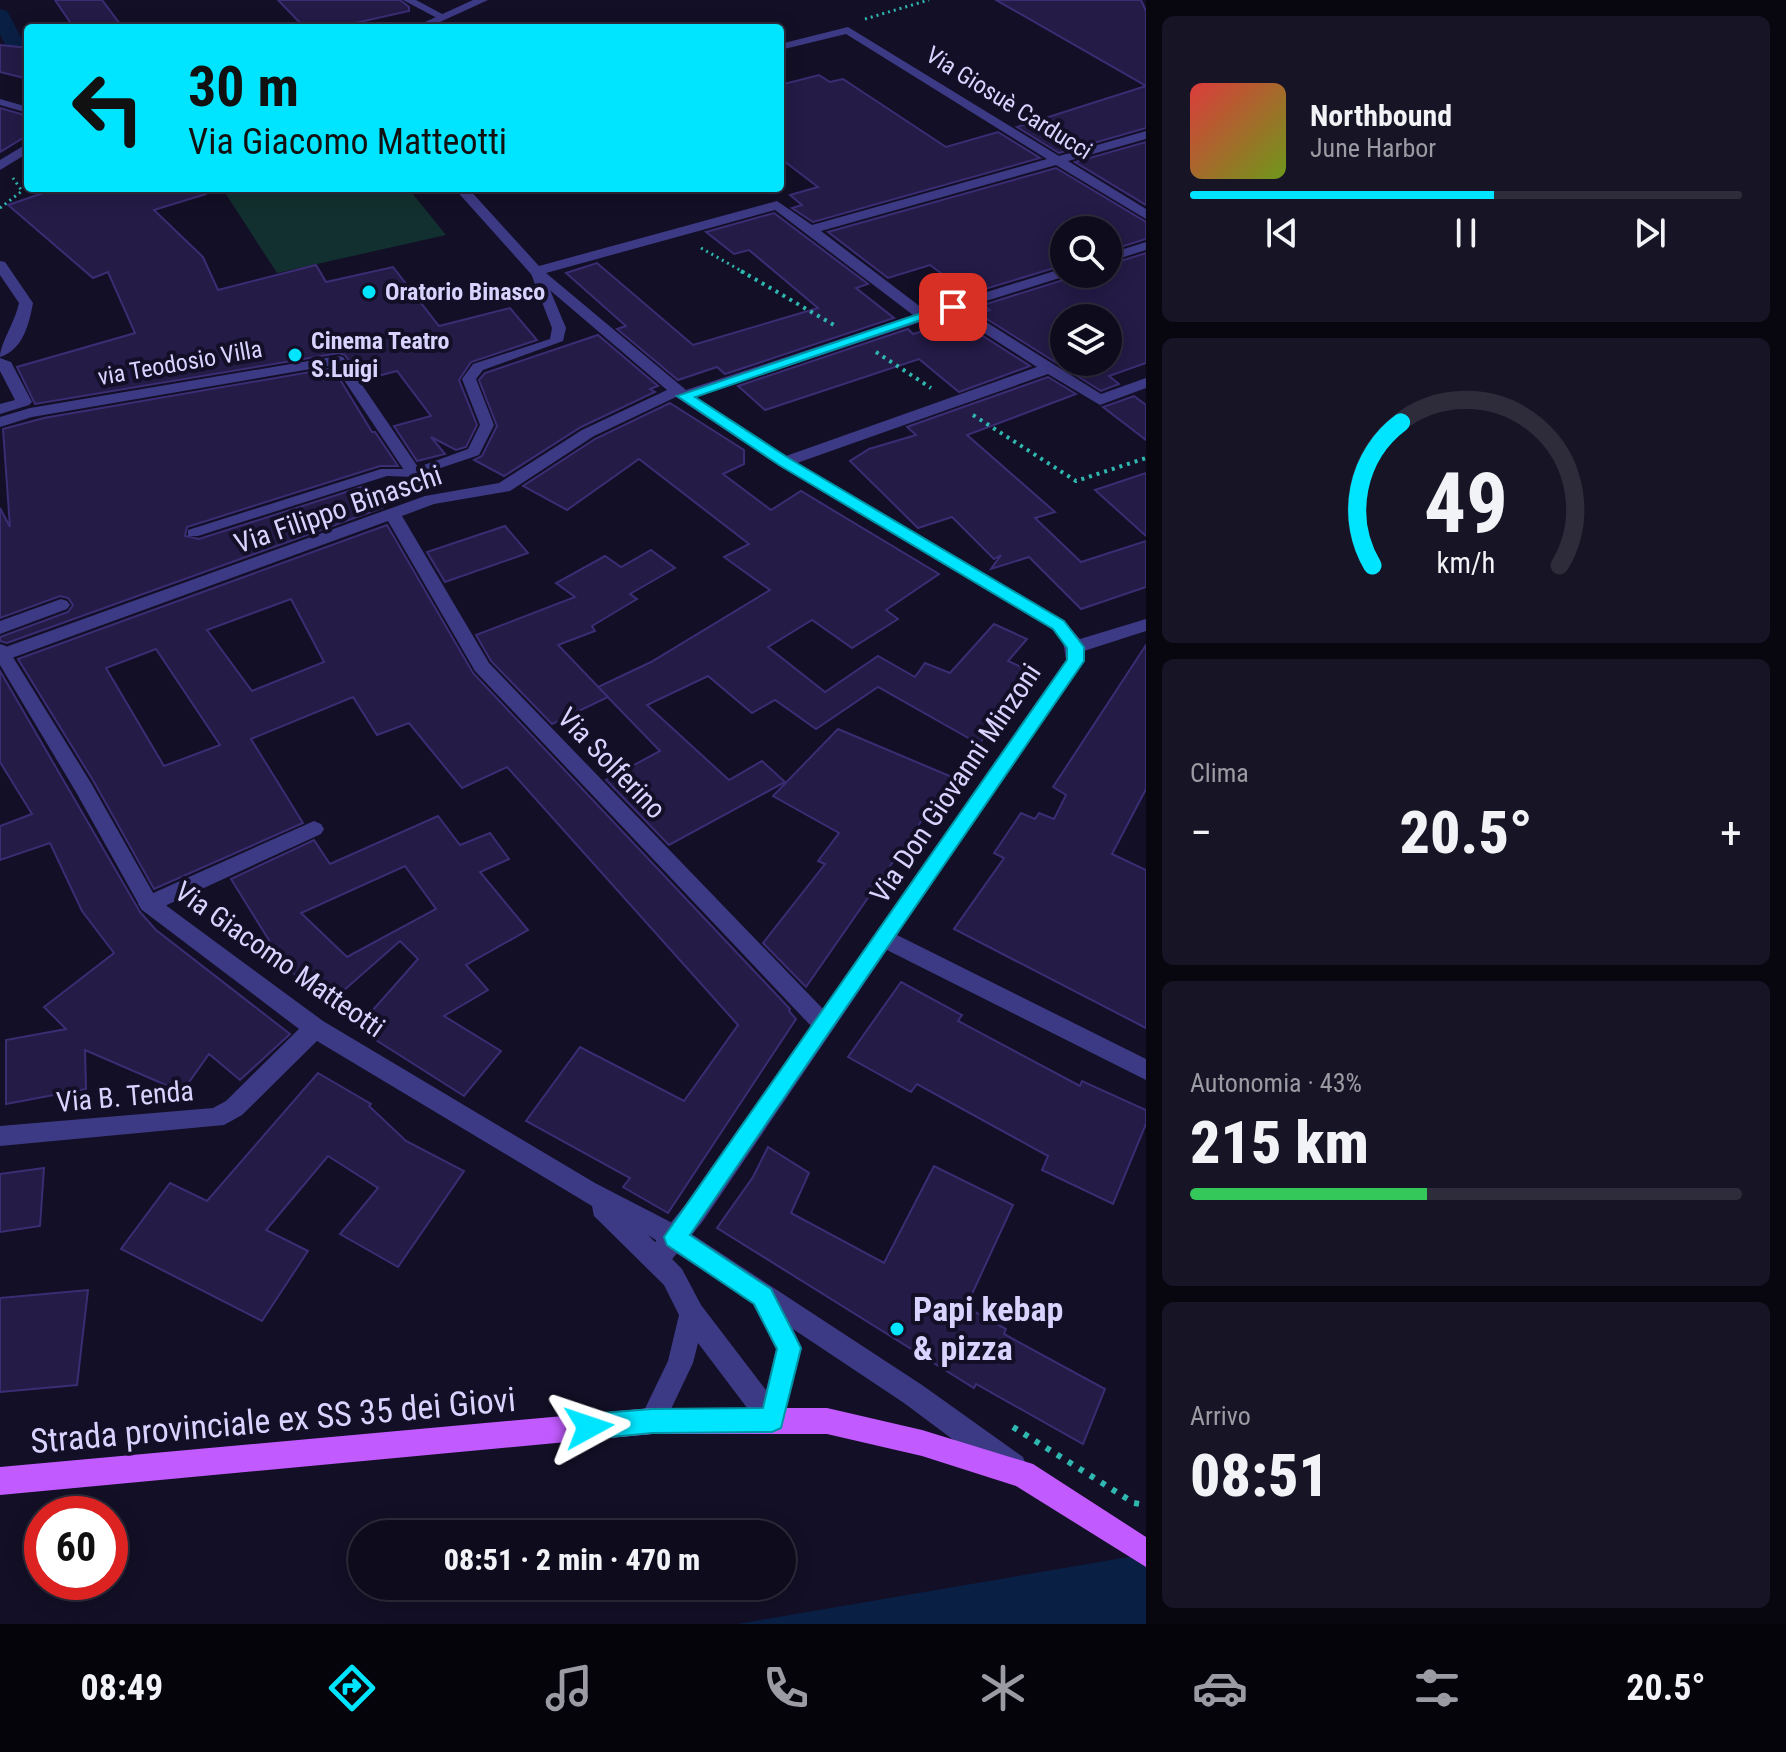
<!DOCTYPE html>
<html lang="it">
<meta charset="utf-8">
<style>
body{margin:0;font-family:"Roboto Condensed",sans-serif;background:#171425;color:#f1f3f6;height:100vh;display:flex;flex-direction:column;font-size:30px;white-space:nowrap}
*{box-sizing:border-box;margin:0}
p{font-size:26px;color:#9b9ba3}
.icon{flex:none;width:44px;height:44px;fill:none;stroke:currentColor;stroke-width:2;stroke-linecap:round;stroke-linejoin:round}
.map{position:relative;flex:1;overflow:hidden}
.side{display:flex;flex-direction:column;gap:16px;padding:16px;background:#08060f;width:640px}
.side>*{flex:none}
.hud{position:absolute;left:24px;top:24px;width:760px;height:168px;border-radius:8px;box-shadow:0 4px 20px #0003,0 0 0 2px #2e2b3b;background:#00e5ff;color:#111;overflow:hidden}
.controls{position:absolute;left:1050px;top:216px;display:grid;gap:16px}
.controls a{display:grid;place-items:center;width:72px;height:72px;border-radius:50%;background:#0e0b1c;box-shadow:0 4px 20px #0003,0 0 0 2px #2e2b3b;font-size:40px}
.speed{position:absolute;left:24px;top:1496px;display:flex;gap:16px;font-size:40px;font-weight:700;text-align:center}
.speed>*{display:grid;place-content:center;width:104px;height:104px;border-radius:50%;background:#0e0b1c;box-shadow:0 4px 20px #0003,0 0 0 2px #2e2b3b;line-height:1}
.speed .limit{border:12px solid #d22;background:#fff;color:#111}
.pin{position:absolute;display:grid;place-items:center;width:68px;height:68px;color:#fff;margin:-34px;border-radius:16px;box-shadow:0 4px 12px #0006}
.me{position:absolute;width:88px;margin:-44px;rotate:85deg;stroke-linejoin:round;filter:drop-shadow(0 0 6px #0008)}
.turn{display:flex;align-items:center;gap:28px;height:168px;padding:0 32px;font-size:36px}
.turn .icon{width:104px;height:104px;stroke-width:2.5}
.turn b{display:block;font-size:56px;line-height:68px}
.big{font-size:60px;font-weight:800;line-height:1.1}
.side .widget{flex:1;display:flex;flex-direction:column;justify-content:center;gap:12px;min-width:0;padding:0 28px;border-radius:12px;background:#171425}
.side .dial{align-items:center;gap:0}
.dial svg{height:208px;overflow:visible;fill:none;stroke:#2e2b3b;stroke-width:7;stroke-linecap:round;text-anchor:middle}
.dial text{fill:#f1f3f6;stroke:none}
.song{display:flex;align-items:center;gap:24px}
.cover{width:96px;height:96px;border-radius:12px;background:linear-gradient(135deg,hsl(0 70% 55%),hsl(80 70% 35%))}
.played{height:8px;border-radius:4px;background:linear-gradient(90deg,#00e5ff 55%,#2e2b3b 55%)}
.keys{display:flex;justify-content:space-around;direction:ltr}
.heat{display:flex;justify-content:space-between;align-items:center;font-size:44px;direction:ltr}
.charge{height:12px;border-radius:6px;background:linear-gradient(90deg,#34c759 43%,#2e2b3b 0)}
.trip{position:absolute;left:348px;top:1520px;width:448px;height:80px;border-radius:40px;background:#0e0b1c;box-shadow:0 4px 20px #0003,0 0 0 2px #2e2b3b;font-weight:800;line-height:80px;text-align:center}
.menu{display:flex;height:128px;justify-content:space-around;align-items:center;background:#06040b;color:#9b9ba3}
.menu .icon{width:56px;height:56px}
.menu .active{color:#00e5ff}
.menu b{font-size:36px;color:#f1f3f6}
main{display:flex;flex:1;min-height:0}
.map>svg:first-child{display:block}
.green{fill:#12302f}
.water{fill:#0a1f44}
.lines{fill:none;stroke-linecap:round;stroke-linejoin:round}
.canal{fill:#0a1f44;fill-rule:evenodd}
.building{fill:#241b47;stroke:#3b2d73;stroke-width:2;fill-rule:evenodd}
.path-far2{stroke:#2fb8b0;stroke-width:3;stroke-dasharray:2 4;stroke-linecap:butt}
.path-far1{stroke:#2fb8b0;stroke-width:4;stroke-dasharray:3 5;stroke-linecap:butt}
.path{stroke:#2fb8b0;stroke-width:6;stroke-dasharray:5 8;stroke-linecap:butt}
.service{fill:#3d3a85;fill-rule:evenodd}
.pedestrian{fill:#3d3a85;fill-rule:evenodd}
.minor{fill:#3d3a85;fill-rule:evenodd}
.tertiary{fill:#3d3a85;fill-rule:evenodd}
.primary{fill:#c25bff;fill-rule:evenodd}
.route{fill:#00e5ff;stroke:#0095a6;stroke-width:2}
.poi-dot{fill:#00e5ff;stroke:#130f26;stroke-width:3}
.labels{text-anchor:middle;stroke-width:8;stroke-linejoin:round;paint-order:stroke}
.far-street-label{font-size:24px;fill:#d9d4ff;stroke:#130f26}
.far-poi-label{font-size:24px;font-weight:bold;fill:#d9d4ff;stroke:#130f26;text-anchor:start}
.street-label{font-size:28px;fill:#d9d4ff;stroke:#130f26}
.near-poi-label{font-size:34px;font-weight:bold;fill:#d9d4ff;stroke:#130f26;text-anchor:start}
.near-street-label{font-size:34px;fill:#d9d4ff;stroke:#130f26}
</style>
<main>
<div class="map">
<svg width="1146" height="1624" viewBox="0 0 1146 1624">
<rect width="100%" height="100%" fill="#130f26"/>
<path class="green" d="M222 188H408L446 235 277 273Z"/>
<path class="water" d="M1146 1554V1624H737Z"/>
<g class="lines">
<path class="canal" d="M0 9 7 11 26 46 16 63 0 72V56L6 46 0 34Z"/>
</g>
<g class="building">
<path d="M55 0H102L123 28H74Z"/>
<path d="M278 0H400L409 7V11L333 28H305Z"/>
<path d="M996 0H1141L1146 11V128L1059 153 1017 127 1146 86Z"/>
<path d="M0 45 28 48V79L0 72Z"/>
<path d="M819 75 830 82 843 79 946 147 998 132 1040 158 813 222 792 208 802 205 790 195 818 187 780 158V85Z"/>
<path d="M0 108 28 116V135L0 152Z"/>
<path d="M1146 142V205L1075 162Z"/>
<path d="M1056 168 1146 222V239L1108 251V230H1064V265L969 294 930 265 888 278 828 232Z"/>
<path d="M58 188H205L206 194 154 210 203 257 218 290 316 265 326 282 393 267 439 326 510 308 537 340 471 362 459 380 477 425 466 447 456 450 431 437 445 454 417 461 394 426 431 416 397 371 362 380 345 355 339 353 35 404 17 367 135 333 108 272 93 278 8 205Z"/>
<path d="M774 213 868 284 856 288 894 318 725 374 717 367 678 380 617 329 626 326 566 273 597 263 693 345 818 308 749 250 734 254 706 232Z"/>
<path d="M1146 253V363L1109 376 1119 384 1101 391 979 314 990 310 983 305 1070 278 1072 274H1108V265ZM1064 318H1108V362H1064Z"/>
<path d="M958 320 1030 366 959 392 919 359 765 410 738 386 908 329 913 334Z"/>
<path d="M598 335 658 386 650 389 655 392 581 427 504 476 474 460 482 456 497 426 479 380 485 373Z"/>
<path d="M333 368 372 432H375L398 466H380L187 527 185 536 199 539 365 486 382 508 7 643 0 641V637L68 612 73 605 68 598 60 596 0 618V508L10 527 3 429 44 418Z"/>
<path d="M1048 377 1076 394 967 435 1055 512 1035 518 1081 562 1146 541V587L1081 609 1029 557 991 569 1001 555 994 559 952 517 918 528 850 461 869 449 916 435 907 427Z"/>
<path d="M1134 396 1146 405V440L1103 407Z"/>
<path d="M670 403 744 450V464L723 474 771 510 801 491 939 574 886 610 898 619 852 648 812 620 768 647 825 692 878 656 915 677 925 663 950 673 994 624 1027 639 1008 661 1036 674 979 744 878 687 816 729 775 700 752 713 708 676 647 705 729 780 762 761 785 782 669 845 606 780 660 751 598 687 651 662 770 590 724 557 749 544 639 459 567 510 523 486 595 439Z"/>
<path d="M1146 473V536L1095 490Z"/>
<path d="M387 525 473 673 790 1009 789 1011 796 1019 668 1213 623 1187 630 1178 526 1121 580 1047 684 1101 738 1025 507 767 462 788 409 723 377 735 353 697 251 739 303 823 154 889 94 782 18 659ZM291 599 324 662 252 691 207 630ZM156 649 220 745 164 766 106 668Z"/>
<path d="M505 526 528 553 445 582 427 552Z"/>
<path d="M651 550 675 568 630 594 637 599 592 626 595 631 558 645 608 697 552 724 491 661 476 635 575 597 556 583 605 556 621 567Z"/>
<path d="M1146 645V789L1112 854 1146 870V1028L954 929 1004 858 994 853 1021 813 1035 819 1039 813 1054 819 1066 795 1053 787Z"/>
<path d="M0 671 140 912 156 930 290 1034 240 1080 209 1054 182 1092 85 1050 86 1089 6 1104V1040L66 1029 44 1007 114 953 82 911 50 843 0 860V826L32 814 0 762Z"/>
<path d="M838 729 952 777 806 987 763 943 825 864 818 861 839 833 773 796Z"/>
<path d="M438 816 460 845 490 833 509 859 480 872 528 930 466 965 488 990 444 1016 501 1051 464 1096 357 1028 418 959 400 941 326 1006 272 952 275 950 231 879 314 840 330 864ZM405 866 436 909 347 957 301 913Z"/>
<path d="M901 982 962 1015 958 1021 1080 1086 1082 1081 1146 1110V1124L1113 1204 1042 1170 1048 1156 917 1084 911 1092 848 1057Z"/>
<path d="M318 1073 371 1104 369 1106 406 1141 464 1171 398 1267 340 1234 378 1188 328 1156 266 1230 308 1251 262 1321 121 1249 170 1183 207 1201Z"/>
<path d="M768 1147 809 1173 791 1213 884 1263 934 1166 1013 1205 966 1307 1006 1329 1004 1334 1105 1389 1083 1444 976 1384 974 1388 717 1228 753 1177Z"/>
<path d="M44 1168 40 1226 0 1232V1174Z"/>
<path d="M88 1290 77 1385 0 1392V1298Z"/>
</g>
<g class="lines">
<g class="path-far2">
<path d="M865 19 929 0"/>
<path d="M0 208 22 191 13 178"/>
<path d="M701 248 745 273"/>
</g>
<g class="path-far1">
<path d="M741 271 834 325"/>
<path d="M876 352 931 388"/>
<path d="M973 415 1076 481 1146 458"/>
</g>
<path class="path" d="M1013 1427 1134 1503 1146 1505"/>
<g class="service">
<path d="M403 0H416L446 16 437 18Z"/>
<path d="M0 99 28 107V113L0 105Z"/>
<path d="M532 268 542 271 566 328 563 341 483 370 476 379 494 425 479 455 414 477 387 476 198 536H188V530L381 469H413L468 449 480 425 462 379 473 364 550 339 552 328 530 271Z"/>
</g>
<g class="pedestrian">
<path d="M0 358 11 362 32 402 29 405 0 414V404L15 400 0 371Z"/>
<path d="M61 599 67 601 70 605 67 609 0 634V621Z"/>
</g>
<g class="minor">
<path d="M848 27 1059 156 1146 131V139L1068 161 1146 209V219L1056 165 821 231 926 311 1064 268V274L1069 275 964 308 1101 394 1146 378V388L1100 405 1048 374 797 463 1064 621 1080 639 1146 619V631L1084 651 1081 665 897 935 1146 1059V1080L887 950 703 1221 665 1268 656 1272 647 1268 644 1260 647 1252 685 1205 811 1026 475 671 388 521 9 659 0 660V649L425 496 499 483 582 430 667 390 531 274 454 188H468L539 266 777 201 812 225 1047 159 846 34 780 50V44ZM775 210 913 315 686 390 546 273ZM951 312 1037 367 786 456 696 397ZM676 397 778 465 1052 629 1063 641 1066 660 823 1009 489 663 402 516 434 504 510 491 594 436Z"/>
<path d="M1146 242V250L1108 262V254Z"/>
<path d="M338 356 343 357 422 473 420 476H408L334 365 32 417 0 427V417L30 408Z"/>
<path d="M314 821 321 824 324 829 321 834 156 910 149 912 142 910 138 904 142 898Z"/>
<path d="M315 1019 323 1021 326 1028 323 1035 242 1115 224 1125 0 1146V1126L213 1108 226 1101 307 1021Z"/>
</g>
<g class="tertiary">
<path d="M473 0H488L427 28H412Z"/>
<path d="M28 143V153L0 170V160Z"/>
<path d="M0 261 5 262 33 303C29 324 23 350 0 357 0 344 15 322 19 303L0 275Z"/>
<path d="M0 644 6 646 91 783 156 898 323 1021 595 1183 684 1229 922 1385 1023 1457 1027 1467 1023 1477 1013 1481 1003 1477 904 1403 793 1329 802 1348 781 1429 772 1433 763 1429 698 1343 693 1363 661 1430 652 1434 643 1430 639 1421 668 1361 679 1315 664 1285 594 1216 592 1206 307 1035 142 910 76 792 0 665ZM648 1235 752 1302 776 1349 766 1390 701 1305 682 1269Z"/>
</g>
<path class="primary" d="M652 1408H827L922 1430 1033 1464 1146 1537V1567L1016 1486 922 1456 827 1434H652L0 1495V1467Z"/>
</g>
<path class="route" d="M948 304 959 307 695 397 790 459 1064 621 1084 647V661L690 1235 771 1289 797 1340 801 1348 781 1428 772 1432 652 1433 589 1439 581 1435 577 1427 581 1418 589 1414 652 1409 763 1408 777 1349 754 1304 667 1245 664 1237 1067 660V648L1053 629 779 465 677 396Z"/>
<g class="poi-dot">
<circle cx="369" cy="292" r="8"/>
<circle cx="295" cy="355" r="8"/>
<circle cx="897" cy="1329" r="8"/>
</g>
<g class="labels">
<g class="far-street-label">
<text transform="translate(1009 103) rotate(32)" y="8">Via Giosuè Carducci</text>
<text transform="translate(180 363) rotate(-10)" y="8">via Teodosio Villa</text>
</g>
<g class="far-poi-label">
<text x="385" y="300">Oratorio Binasco</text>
<text x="311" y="349">Cinema Teatro<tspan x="311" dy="28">S.Luigi</tspan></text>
</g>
<g class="street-label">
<text transform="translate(338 509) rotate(-19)" y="10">Via Filippo Binaschi</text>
<text transform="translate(612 763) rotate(46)" y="10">Via Solferino</text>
<text transform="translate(955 783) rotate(-56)" y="10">Via Don Giovanni Minzoni</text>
<text transform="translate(280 959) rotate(35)" y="10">Via Giacomo Matteotti</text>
<text transform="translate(125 1096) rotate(-5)" y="10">Via B. Tenda</text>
</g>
<g class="near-poi-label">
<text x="913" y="1321">Papi kebap<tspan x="913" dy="39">&amp; pizza</tspan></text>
</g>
<g class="near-street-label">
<text transform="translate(273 1420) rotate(-5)" y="12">Strada provinciale ex SS 35 dei Giovi</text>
</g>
</g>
</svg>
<div class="controls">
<a><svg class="icon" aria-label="search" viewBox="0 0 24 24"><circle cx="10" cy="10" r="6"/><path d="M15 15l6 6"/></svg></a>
<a><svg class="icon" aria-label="layers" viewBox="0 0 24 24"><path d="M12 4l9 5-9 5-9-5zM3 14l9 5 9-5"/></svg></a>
</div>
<div class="speed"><div class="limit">60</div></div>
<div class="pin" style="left:953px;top:307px;background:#d93025"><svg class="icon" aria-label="arrive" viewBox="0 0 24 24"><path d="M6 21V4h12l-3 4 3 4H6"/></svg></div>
<svg class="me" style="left:589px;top:1427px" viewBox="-20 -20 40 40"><path d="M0-17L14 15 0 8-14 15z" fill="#00e5ff" stroke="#fff" stroke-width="4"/></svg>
<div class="trip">08:51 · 2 min · 470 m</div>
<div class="hud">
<div class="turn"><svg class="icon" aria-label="left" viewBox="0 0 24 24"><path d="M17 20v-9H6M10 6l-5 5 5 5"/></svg><div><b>30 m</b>Via Giacomo Matteotti</div></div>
</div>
</div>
<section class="side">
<div class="widget">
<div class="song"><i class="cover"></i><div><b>Northbound</b><p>June Harbor</p></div></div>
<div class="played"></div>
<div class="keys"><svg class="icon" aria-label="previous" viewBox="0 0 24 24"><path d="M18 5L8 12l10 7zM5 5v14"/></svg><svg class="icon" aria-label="pause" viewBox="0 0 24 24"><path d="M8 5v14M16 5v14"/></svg><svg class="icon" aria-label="next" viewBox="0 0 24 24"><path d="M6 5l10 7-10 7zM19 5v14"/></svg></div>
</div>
<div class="widget dial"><svg viewBox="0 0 100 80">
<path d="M14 69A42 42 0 1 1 86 69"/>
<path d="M14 69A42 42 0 0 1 25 14" stroke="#00e5ff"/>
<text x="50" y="56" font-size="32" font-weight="700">49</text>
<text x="50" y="72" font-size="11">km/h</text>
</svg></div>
<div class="widget"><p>Clima</p>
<div class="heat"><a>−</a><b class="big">20.5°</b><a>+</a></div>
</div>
<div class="widget"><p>Autonomia · 43%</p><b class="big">215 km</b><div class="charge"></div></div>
<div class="widget"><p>Arrivo</p><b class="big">08:51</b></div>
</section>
</main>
<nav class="menu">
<b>08:49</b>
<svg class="icon active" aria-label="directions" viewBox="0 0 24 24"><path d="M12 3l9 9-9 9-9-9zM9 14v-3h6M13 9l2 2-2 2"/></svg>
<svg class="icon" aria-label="music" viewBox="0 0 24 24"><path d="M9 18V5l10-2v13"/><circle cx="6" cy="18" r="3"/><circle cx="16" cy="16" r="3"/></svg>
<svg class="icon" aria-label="phone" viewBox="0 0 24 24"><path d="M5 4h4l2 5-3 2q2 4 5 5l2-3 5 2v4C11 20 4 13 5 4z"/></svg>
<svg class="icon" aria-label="climate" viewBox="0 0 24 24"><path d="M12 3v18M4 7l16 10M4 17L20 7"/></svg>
<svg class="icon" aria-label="car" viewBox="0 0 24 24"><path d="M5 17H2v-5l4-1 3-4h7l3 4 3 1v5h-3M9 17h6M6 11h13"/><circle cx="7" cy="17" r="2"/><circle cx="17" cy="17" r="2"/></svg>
<svg class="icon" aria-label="filters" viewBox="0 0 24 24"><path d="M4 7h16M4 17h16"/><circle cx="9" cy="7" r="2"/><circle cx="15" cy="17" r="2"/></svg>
<b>20.5°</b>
</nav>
